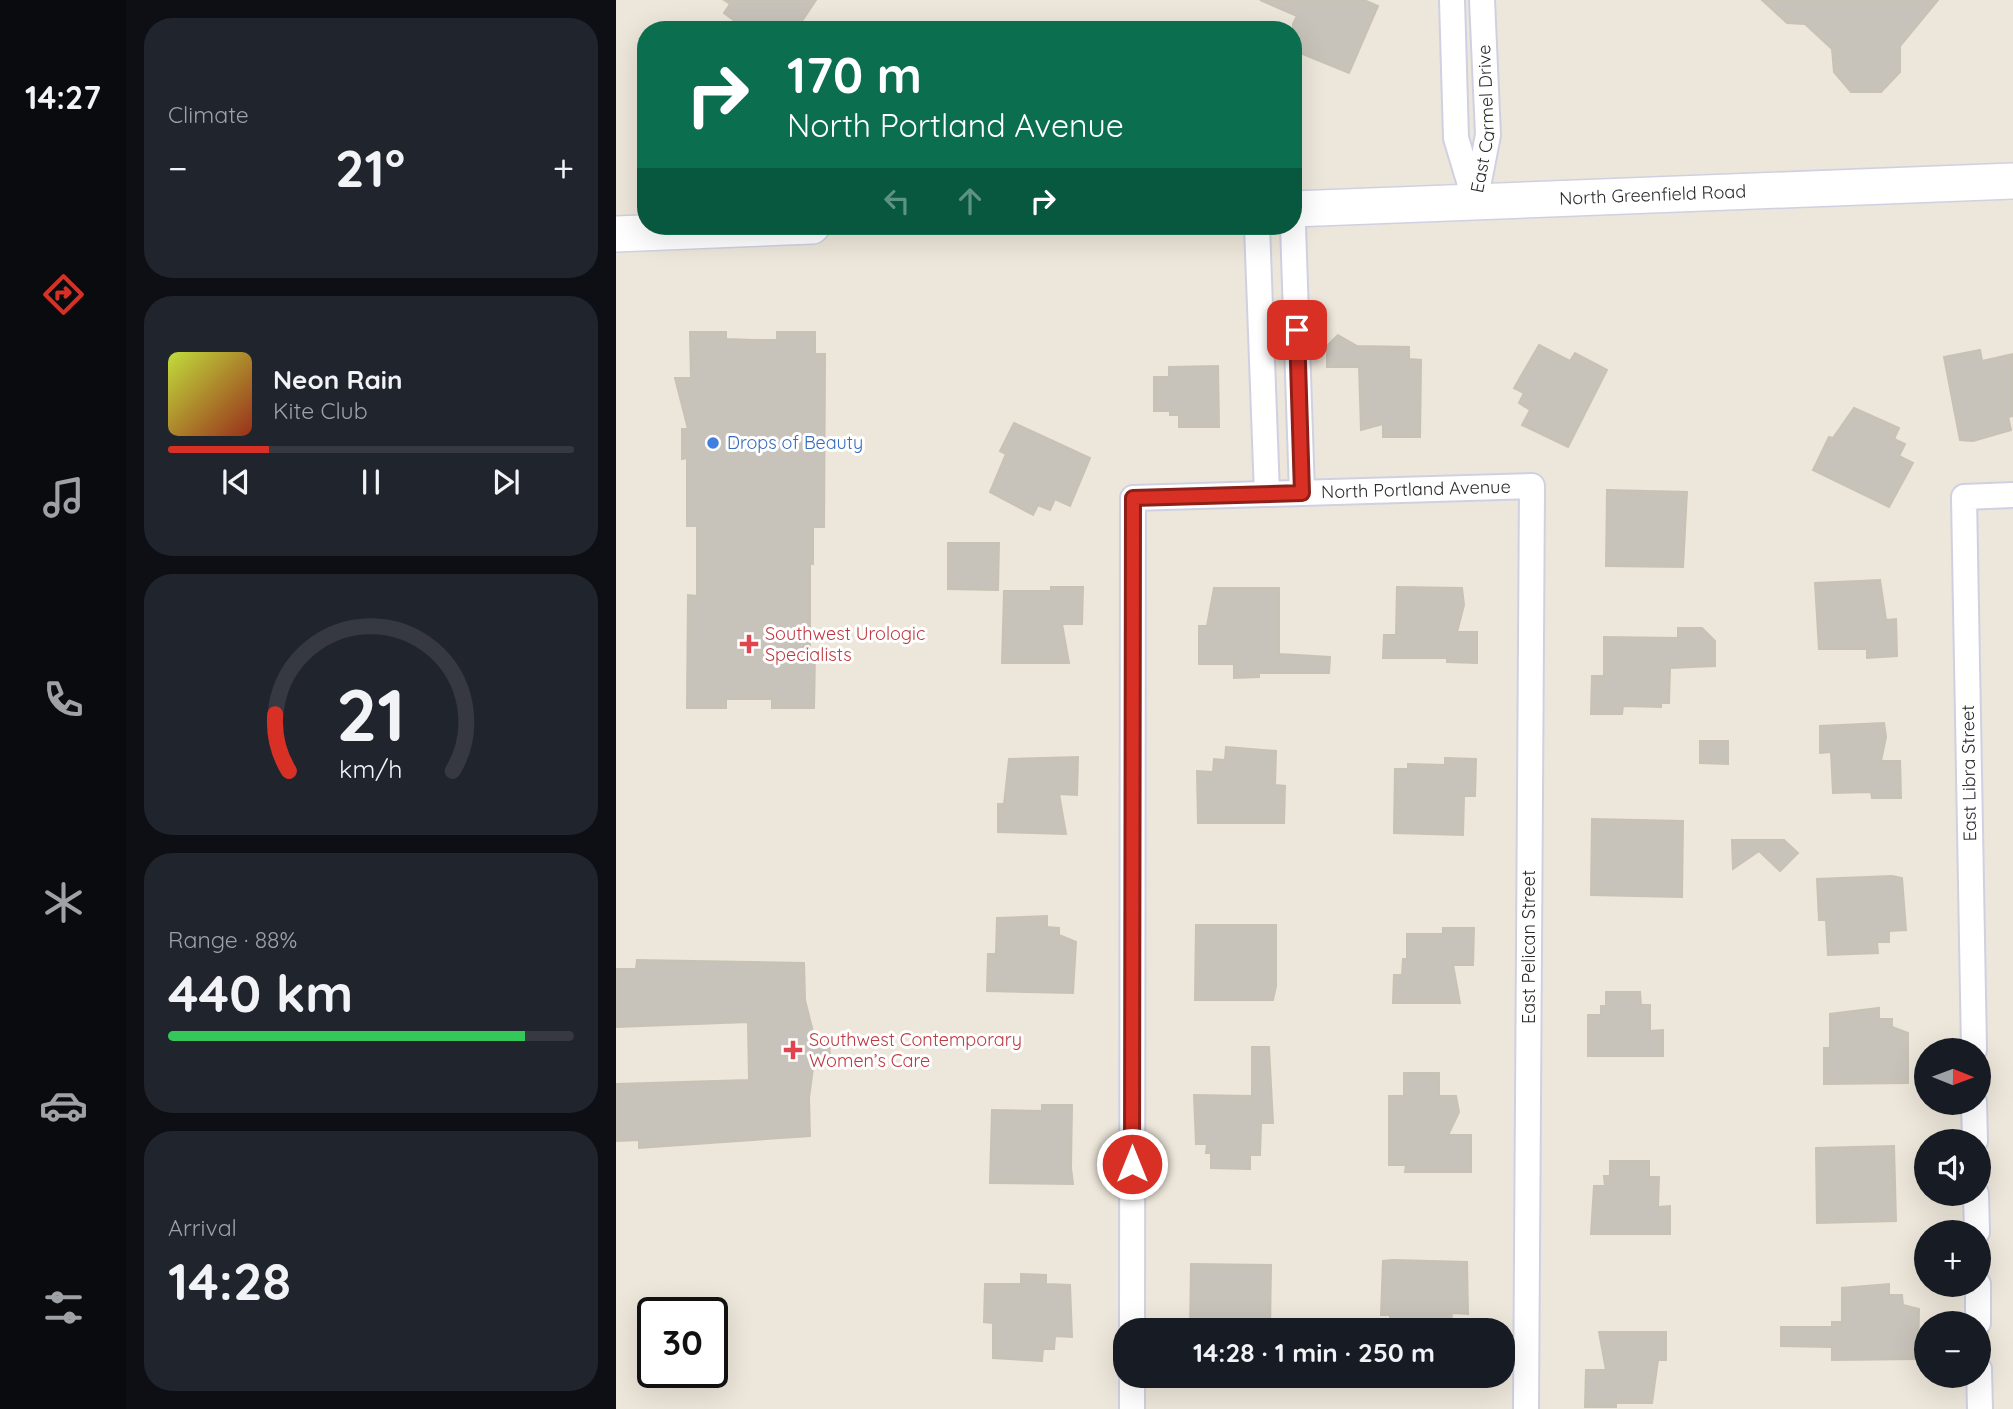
<!DOCTYPE html>
<meta charset="utf-8">
<style>
body{margin:0;font-family:Quicksand,sans-serif;background:#20242c;color:#f1f3f6;height:100vh;display:flex;flex-direction:column;font-size:26px;white-space:nowrap}
*{box-sizing:border-box;margin:0}
p{font-size:23px;color:#9ea1a6}
.icon{flex:none;width:38px;height:38px;fill:none;stroke:currentColor;stroke-width:2;stroke-linecap:round;stroke-linejoin:round}
.map{position:relative;flex:1;overflow:hidden}
.sheet{display:flex;flex-direction:column;gap:18px;padding:18px;background:#0d0f14;width:490px}
.sheet>*{flex:none}
.guide{position:absolute;left:21px;top:21px;width:665px;height:214px;border-radius:28px;box-shadow:0 7px 28px #0002;background:#0b6e4f;color:#fff;overflow:hidden}
.needle{width:46px;rotate:91deg}
.fabs{position:absolute;left:1298px;top:1038px;display:grid;gap:14px}
.fabs a{display:grid;place-items:center;width:77px;height:77px;border-radius:50%;background:#171b24;box-shadow:0 7px 28px #0002;font-size:35px}
.speed{position:absolute;left:21px;top:1297px;display:flex;gap:14px;font-size:35px;font-weight:700;text-align:center}
.speed>*{display:grid;place-content:center;width:91px;height:91px;border-radius:50%;background:#171b24;box-shadow:0 7px 28px #0002;line-height:1}
.speed .limit{border:4px solid #111;border-radius:10px;background:#fff;color:#111}
.pin{position:absolute;display:grid;place-items:center;width:60px;height:60px;color:#fff;margin:-30px;border-radius:14px;box-shadow:0 4px 10px #0006}
.me{position:absolute;width:77px;margin:-38px;rotate:0deg;stroke-linejoin:round;filter:drop-shadow(0 0 5px #0008)}
.turn{display:flex;align-items:center;gap:24px;height:147px;padding:0 35px;font-size:32px}
.turn .icon{width:91px;height:91px;stroke-width:2.5}
.turn b{display:block;font-size:49px;line-height:60px}
.lanes{display:flex;align-items:center;height:66px;padding:0 35px;background:#0003;justify-content:center;gap:35px;direction:ltr}
.lanes .off{opacity:.35}
.big{font-size:52px;font-weight:700;line-height:1.1}
.sheet .card{flex:1;display:flex;flex-direction:column;justify-content:center;gap:10px;min-width:0;padding:0 24px;border-radius:28px;background:#20242c}
.sheet .dial{align-items:center;gap:0}
.dial svg{height:182px;overflow:visible;fill:none;stroke:#363941;stroke-width:7;stroke-linecap:round;text-anchor:middle}
.dial text{fill:#f1f3f6;stroke:none}
.song{display:flex;align-items:center;gap:21px}
.cover{width:84px;height:84px;border-radius:10px;background:linear-gradient(135deg,hsl(70 70% 55%),hsl(10 70% 35%))}
.played{height:7px;border-radius:4px;background:linear-gradient(90deg,#d93025 25%,#363941 25%)}
.keys{display:flex;justify-content:space-around;direction:ltr}
.heat{display:flex;justify-content:space-between;align-items:center;font-size:38px;direction:ltr}
.charge{height:10px;border-radius:5px;background:linear-gradient(90deg,#34c759 88%,#363941 0)}
.trip{position:absolute;left:497px;top:1318px;width:402px;height:70px;border-radius:28px;background:#171b24;box-shadow:0 7px 28px #0002;font-weight:700;line-height:70px;text-align:center}
main{display:flex;flex:1;min-height:0}
.menu{display:flex;flex-direction:column;width:126px;justify-content:space-around;align-items:center;background:#090b0e;color:#9ea1a6}
.menu .icon{width:49px;height:49px}
.menu .selected{color:#d93025}
.menu b{font-size:32px;color:#f1f3f6}
.map>svg:first-child{display:block}
.building{fill:#c8c3ba;stroke:#c8c2b4;stroke-width:2}
.lines{fill:none;stroke-linecap:round;stroke-linejoin:round}
.street-casing{stroke:#cfd1e3;stroke-width:28}
.secondary-casing{stroke:#cfd1e3;stroke-width:38}
.street{stroke:#fff;stroke-width:24}
.secondary{stroke:#fff;stroke-width:35}
.route-casing{stroke:#8d1f18;stroke-width:18}
.route{stroke:#d93025;stroke-width:12}
.shop-dot{fill:#3f7fe0;stroke:#fff;stroke-width:2.5}
.health-dot{fill:#e0444e;stroke:#fff;stroke-width:2.5}
.labels{text-anchor:middle;stroke-width:6;stroke-linejoin:round;paint-order:stroke}
.street-label{font-size:18px;fill:#292929;stroke:#fff}
.shop-label{font-size:18px;fill:#366cbe;stroke:#fff;text-anchor:start}
.health-label{font-size:18px;fill:#be3a42;stroke:#fff;text-anchor:start}
</style>
<main>
<nav class="menu">
<b>14:27</b>
<svg class="icon selected" aria-label="directions" viewBox="0 0 24 24"><path d="M12 3l9 9-9 9-9-9zM9 14v-3h6M13 9l2 2-2 2"/></svg>
<svg class="icon" aria-label="music" viewBox="0 0 24 24"><path d="M9 18V5l10-2v13"/><circle cx="6" cy="18" r="3"/><circle cx="16" cy="16" r="3"/></svg>
<svg class="icon" aria-label="phone" viewBox="0 0 24 24"><path d="M5 4h4l2 5-3 2q2 4 5 5l2-3 5 2v4C11 20 4 13 5 4z"/></svg>
<svg class="icon" aria-label="climate" viewBox="0 0 24 24"><path d="M12 3v18M4 7l16 10M4 17L20 7"/></svg>
<svg class="icon" aria-label="car" viewBox="0 0 24 24"><path d="M5 17H2v-5l4-1 3-4h7l3 4 3 1v5h-3M9 17h6M6 11h13"/><circle cx="7" cy="17" r="2"/><circle cx="17" cy="17" r="2"/></svg>
<svg class="icon" aria-label="filters" viewBox="0 0 24 24"><path d="M4 7h16M4 17h16"/><circle cx="9" cy="7" r="2"/><circle cx="15" cy="17" r="2"/></svg>
</nav>
<section class="sheet">
<div class="card"><p>Climate</p>
<div class="heat"><a>−</a><b class="big">21°</b><a>+</a></div>
</div>
<div class="card">
<div class="song"><i class="cover"></i><div><b>Neon Rain</b><p>Kite Club</p></div></div>
<div class="played"></div>
<div class="keys"><svg class="icon" aria-label="previous" viewBox="0 0 24 24"><path d="M18 5L8 12l10 7zM5 5v14"/></svg><svg class="icon" aria-label="pause" viewBox="0 0 24 24"><path d="M8 5v14M16 5v14"/></svg><svg class="icon" aria-label="next" viewBox="0 0 24 24"><path d="M6 5l10 7-10 7zM19 5v14"/></svg></div>
</div>
<div class="card dial"><svg viewBox="0 0 100 80">
<path d="M14 69A42 42 0 1 1 86 69"/>
<path d="M14 69A42 42 0 0 1 8 44" stroke="#d93025"/>
<text x="50" y="56" font-size="32" font-weight="700">21</text>
<text x="50" y="72" font-size="11">km/h</text>
</svg></div>
<div class="card"><p>Range · 88%</p><b class="big">440 km</b><div class="charge"></div></div>
<div class="card"><p>Arrival</p><b class="big">14:28</b></div>
</section>
<div class="map">
<svg width="1397" height="1409" viewBox="0 0 1397 1409">
<rect width="100%" height="100%" fill="#ede6da"/>
<g class="building">
<path d="M108 0H200L180 30H151L138 21 131 30 108 13 114 4Z"/>
<path d="M644 0H748L762 6 733 73 677 50V24L681 16Z"/>
<path d="M1146 0H1322L1284 46V72L1265 92H1235L1218 72 1216 49 1189 24 1171 23Z"/>
<path d="M74 332H110V339L138 340H161V332H199V354H209L208 527H197V564H194V655H199L198 708H156V699H110V708H71L72 595 81 596V526H71V458L66 459V429H72L59 378H75Z"/>
<path d="M722 335 741 346 793 347V359L805 360 804 437H767V424L745 430 743 367H711V346Z"/>
<path d="M923 345 954 361 959 353 991 370 952 447 906 425 914 410 903 403 908 393 898 388Z"/>
<path d="M1364 350 1366 361 1397 354V416L1392 417 1395 430 1357 441 1344 440 1328 357Z"/>
<path d="M602 366 603 427H563V415H554V411H538V377H553V367Z"/>
<path d="M1238 408 1283 428 1278 439 1289 444 1283 456 1297 463 1273 507 1197 470 1213 437 1217 438Z"/>
<path d="M398 423 474 458 454 506 439 499 434 510 422 505 417 515 374 492 390 454 384 451Z"/>
<path d="M991 490 1071 492 1067 567 990 566Z"/>
<path d="M332 543H383L382 590 332 589Z"/>
<path d="M1264 580 1270 620 1280 619 1281 656 1251 658V649H1203L1199 583Z"/>
<path d="M435 587H467L466 624H446L453 663H386L388 591H435Z"/>
<path d="M781 587 846 588 848 605 841 632H861V663L831 662V658H767L768 635H780Z"/>
<path d="M598 588H663V654L714 657 713 673H643V677L618 678V664H583V626H591Z"/>
<path d="M1062 628H1086L1099 641V666L1054 668 1053 703H1045V707L1007 706 1006 714H975L976 676H988V637L1062 638Z"/>
<path d="M1268 723 1270 737 1265 761H1284L1285 798H1256L1255 792 1217 793 1215 752 1204 753V726Z"/>
<path d="M1084 741H1112V764L1084 763Z"/>
<path d="M610 747 660 751 659 785 669 786 668 823H582L581 771 597 772 598 759 609 760Z"/>
<path d="M462 757 461 795 443 794 450 834 382 832V804H388L393 759Z"/>
<path d="M829 758 860 759 859 796H848L847 835 778 833 779 769H792V764L829 765Z"/>
<path d="M976 819 1067 821 1066 897 975 895Z"/>
<path d="M1116 840H1168L1182 853 1164 871 1143 851 1117 869Z"/>
<path d="M1276 876 1286 878 1290 930 1273 931V942H1261L1262 953 1212 955 1210 920H1203L1201 879Z"/>
<path d="M431 916V927L443 928V935L460 942 457 993 371 991 372 954H380L381 918Z"/>
<path d="M580 925H660V986L657 1000H579Z"/>
<path d="M827 928H858L857 965H837L844 1003H777L778 975H786L787 959H791V934H827Z"/>
<path d="M21 960 188 963 189 1000 198 1036H213L214 1059 198 1060 193 1098 194 1136 23 1148V1140L0 1141V1084L133 1080 132 1022 0 1027V969H20Z"/>
<path d="M990 992H1024L1025 1005H1034V1031L1047 1030V1056H972V1015H985V1006H990Z"/>
<path d="M1263 1008V1019H1276V1027L1292 1033V1083L1208 1084V1048H1214V1014Z"/>
<path d="M636 1047H653L657 1123H645L644 1155H634V1169L595 1168V1153H590L591 1144H580L578 1095 636 1096Z"/>
<path d="M788 1073H823V1096H840L843 1112 832 1135H855V1172H789L790 1165H773V1096H788Z"/>
<path d="M426 1105H456L455 1168 457 1184 374 1183 376 1110 426 1111Z"/>
<path d="M1278 1146 1280 1221 1201 1223 1200 1148Z"/>
<path d="M994 1161H1033V1177H1043L1042 1207 1054 1206V1234H975L978 1186H989L988 1176H994Z"/>
<path d="M777 1260 851 1262 852 1314 836 1313 835 1326 823 1325V1330H774V1315H765L767 1261Z"/>
<path d="M575 1264 655 1265 654 1330H574Z"/>
<path d="M405 1274 430 1275V1284L454 1285 456 1337 439 1336 438 1349H427L426 1361 377 1358V1323L368 1322 369 1284H405Z"/>
<path d="M1273 1284V1295H1286L1287 1305 1303 1309 1302 1359 1216 1360V1347L1165 1346V1327H1216V1322H1226V1288Z"/>
<path d="M983 1332H1050V1360H1042L1036 1403H1000V1407H969L970 1370H990Z"/>
</g>
<g class="lines">
<g class="street-casing">
<g id="street">
<path d="M836 0 840 138 859 201"/>
<path id="s1" d="M860 197 872 135 866 0"/>
<path d="M641 226 651 494"/>
<path d="M677 226 686 493"/>
<path d="M1358 1050 1348 497 1397 495"/>
<path d="M1358 1102 1359 1141"/>
<path d="M1360 1194 1361 1232"/>
<path d="M1362 1284V1323"/>
<path id="s2" d="M516 1330 517 498 916 486 910 1409"/>
<path d="M1363 1369 1364 1409"/>
<path d="M516 1409V1376"/>
</g>
</g>
<g class="secondary-casing">
<g id="secondary">
<path id="s3" d="M677 209 1397 181"/>
<path d="M0 234 196 226"/>
</g>
</g>
<use href="#street" class="street"/>
<use href="#secondary" class="secondary"/>
</g>
<g class="lines">
<g class="route-casing">
<path id="route" d="M516 1164 517 498 686 493 681 330"/>
</g>
<use href="#route" class="route"/>
</g>
<circle class="shop-dot" cx="97" cy="443" r="7"/>
<g class="health-dot">
<path d="M129.5 633.5h7v7h7v7h-7v7h-7v-7h-7v-7h7z"/>
<path d="M173.5 1039.5h7v7h7v7h-7v7h-7v-7h-7v-7h7z"/>
</g>
<g class="labels">
<g class="street-label">
<text dy="6" stroke="none"><textPath href="#s1" startOffset="79">East Carmel Drive</textPath></text>
<text dy="6" stroke="none"><textPath href="#s3" startOffset="360">North Greenfield Road</textPath></text>
<text dy="6" stroke="none"><textPath href="#s2" startOffset="1115">North Portland Avenue</textPath></text>
<text transform="translate(1353 773) rotate(-91)" y="6">East Libra Street</text>
<text transform="translate(913 947) rotate(-90)" y="6">East Pelican Street</text>
</g>
<g class="shop-label">
<text x="111" y="449">Drops of Beauty</text>
</g>
<g class="health-label">
<text x="149" y="640">Southwest Urologic<tspan x="149" dy="21">Specialists</tspan></text>
<text x="193" y="1046">Southwest Contemporary<tspan x="193" dy="21">Women’s Care</tspan></text>
</g>
</g>
</svg>
<div class="fabs">
<a><svg class="needle" viewBox="-14 -14 28 28"><path d="M0-13l5 13h-10z" fill="#e53935"/><path d="M0 13l5-13h-10z" fill="#9ea1a6"/></svg></a>
<a><svg class="icon" aria-label="sound" viewBox="0 0 24 24"><path d="M4 9h4l5-4v14l-5-4H4zM17 9q2 3 0 6"/></svg></a>
<a>+</a>
<a>−</a>
</div>
<div class="speed"><div class="limit">30</div></div>
<div class="pin" style="left:681px;top:330px;background:#d93025"><svg class="icon" aria-label="arrive" viewBox="0 0 24 24"><path d="M6 21V4h12l-3 4 3 4H6"/></svg></div>
<svg class="me" style="left:516px;top:1164px" viewBox="-20 -20 40 40"><circle r="17" fill="#d93025" stroke="#fff" stroke-width="3"/><path d="M0-11L8 9 0 5-8 9z" fill="#fff"/></svg>
<div class="trip">14:28 · 1 min · 250 m</div>
<div class="guide">
<div class="turn"><svg class="icon" aria-label="right" viewBox="0 0 24 24"><path d="M7 20v-9h11M14 6l5 5-5 5"/></svg><div><b>170 m</b>North Portland Avenue</div></div>
<div class="lanes"><svg class="icon off" aria-label="left" viewBox="0 0 24 24"><path d="M17 20v-9H6M10 6l-5 5 5 5"/></svg><svg class="icon off" aria-label="ahead" viewBox="0 0 24 24"><path d="M12 20V5M6 11l6-6 6 6"/></svg><svg class="icon" aria-label="right" viewBox="0 0 24 24"><path d="M7 20v-9h11M14 6l5 5-5 5"/></svg></div>
</div>
</div>
</main>
